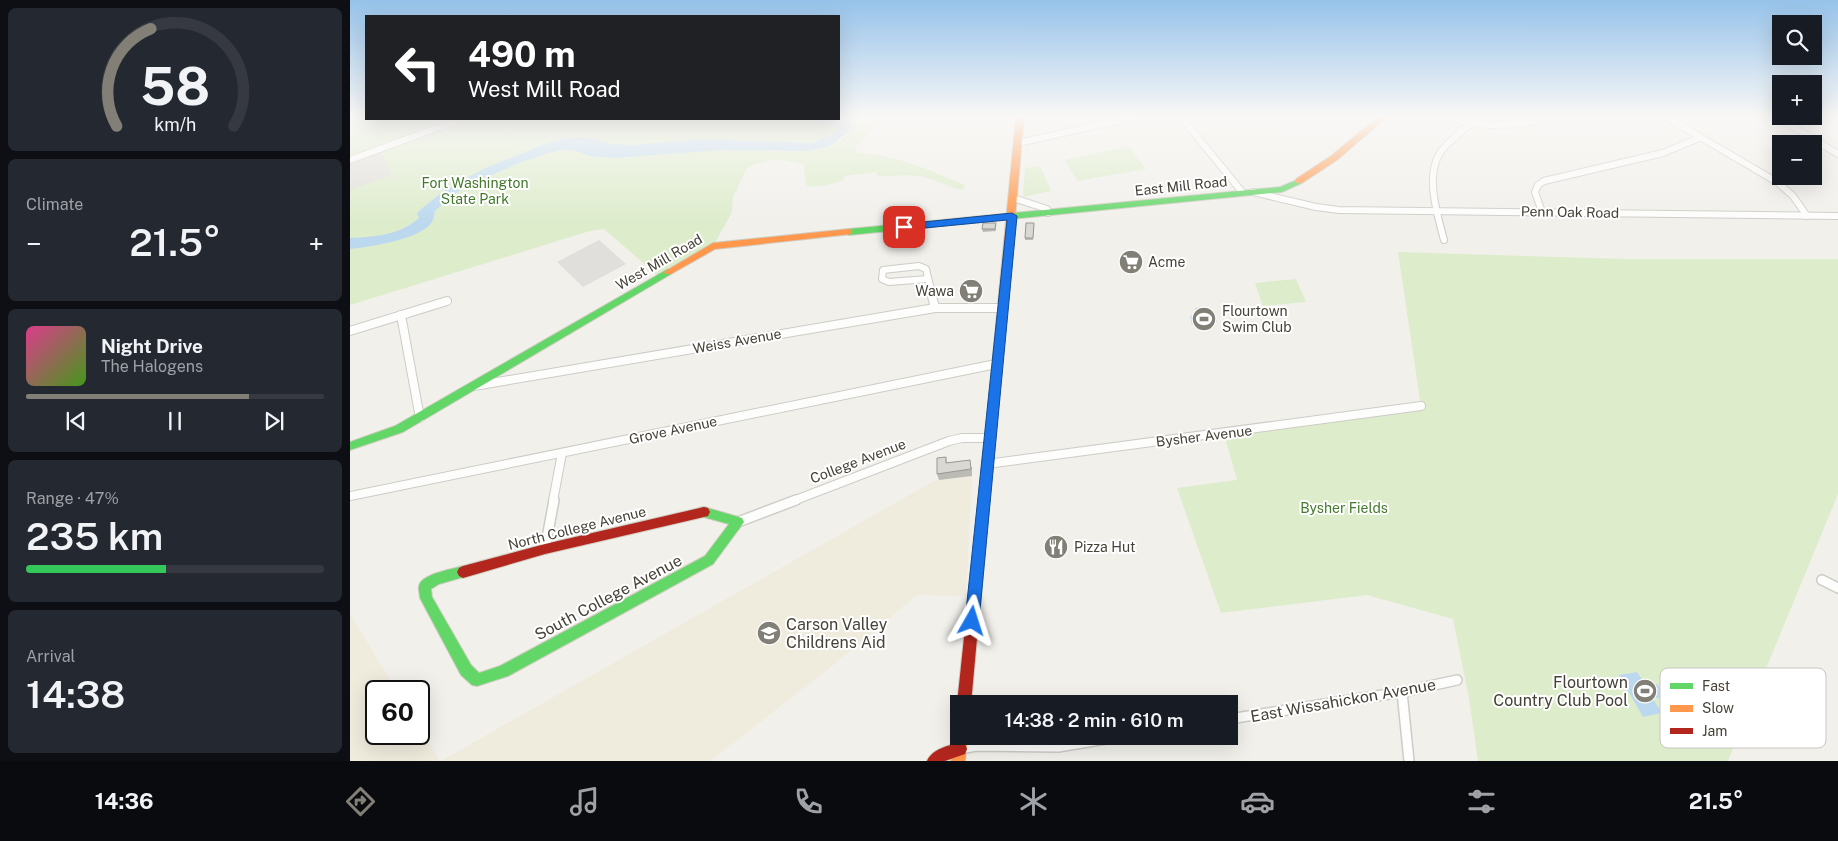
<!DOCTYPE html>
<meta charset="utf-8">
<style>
body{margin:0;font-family:"Public Sans",sans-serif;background:#242831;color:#f1f3f6;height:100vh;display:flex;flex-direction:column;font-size:19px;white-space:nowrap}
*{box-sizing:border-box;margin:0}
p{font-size:16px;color:#9ea1a6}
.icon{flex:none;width:28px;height:28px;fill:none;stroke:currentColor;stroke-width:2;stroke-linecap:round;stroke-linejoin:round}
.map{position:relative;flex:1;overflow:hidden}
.side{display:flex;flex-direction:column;gap:8px;padding:8px;background:#0d0f14;width:350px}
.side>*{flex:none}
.top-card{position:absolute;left:15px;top:15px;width:475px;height:105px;border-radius:0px;box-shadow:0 5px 20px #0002;background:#202124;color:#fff;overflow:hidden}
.buttons{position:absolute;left:1422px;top:15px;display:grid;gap:10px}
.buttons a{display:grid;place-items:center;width:50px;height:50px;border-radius:0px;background:#171b24;box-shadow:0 5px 20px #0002;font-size:25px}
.speed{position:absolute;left:15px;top:680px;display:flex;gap:10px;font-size:25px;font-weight:700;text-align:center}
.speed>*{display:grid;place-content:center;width:65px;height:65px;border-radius:50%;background:#171b24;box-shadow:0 5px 20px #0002;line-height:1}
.speed .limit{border:2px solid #111;border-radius:8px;background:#fff;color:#111}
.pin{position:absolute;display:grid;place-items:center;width:42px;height:42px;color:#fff;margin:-21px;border-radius:10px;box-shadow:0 2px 8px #0006}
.me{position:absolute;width:55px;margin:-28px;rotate:6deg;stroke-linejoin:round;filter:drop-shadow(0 0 4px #0008)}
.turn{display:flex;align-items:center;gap:18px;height:105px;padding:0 20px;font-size:22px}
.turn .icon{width:65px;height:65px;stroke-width:2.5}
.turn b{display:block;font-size:35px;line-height:42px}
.big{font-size:38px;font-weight:600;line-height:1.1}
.side .card{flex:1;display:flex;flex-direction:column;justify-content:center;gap:8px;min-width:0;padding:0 18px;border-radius:8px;background:#242831}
.side .dial{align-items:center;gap:0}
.dial svg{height:130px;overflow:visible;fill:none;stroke:#363941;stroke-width:7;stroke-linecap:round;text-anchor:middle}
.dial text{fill:#f1f3f6;stroke:none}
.song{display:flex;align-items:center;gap:15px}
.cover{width:60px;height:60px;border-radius:8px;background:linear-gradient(135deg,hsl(330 70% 55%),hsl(100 70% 35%))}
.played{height:5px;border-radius:2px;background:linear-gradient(90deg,#827f76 75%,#363941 75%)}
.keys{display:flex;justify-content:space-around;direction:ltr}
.heat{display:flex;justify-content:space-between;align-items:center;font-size:28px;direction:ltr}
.charge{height:8px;border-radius:4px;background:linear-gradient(90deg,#34c759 47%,#363941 0)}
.trip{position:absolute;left:600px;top:695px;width:288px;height:50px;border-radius:0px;background:#171b24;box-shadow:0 5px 20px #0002;font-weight:600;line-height:50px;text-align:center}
.tabs{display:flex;height:80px;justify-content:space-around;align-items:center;background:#090b0e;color:#9ea1a6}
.tabs .icon{width:35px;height:35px}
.tabs .selected{color:#827f76}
.tabs b{font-size:22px;color:#f1f3f6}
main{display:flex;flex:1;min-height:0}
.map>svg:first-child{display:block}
.education{fill:#efebdd}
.green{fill:#ddeccb}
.parking{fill:#e0dfdb}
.water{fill:#bcd8ee}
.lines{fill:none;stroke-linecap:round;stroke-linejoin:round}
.street-far2-casing{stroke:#cdccc7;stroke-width:8}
.street-far1-casing{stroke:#cdccc7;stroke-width:10}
.street-casing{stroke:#cdccc7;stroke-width:12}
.fast-casing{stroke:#d0cdc2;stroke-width:2}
.slow-casing{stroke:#d0cdc2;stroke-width:2}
.jam-casing{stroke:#d0cdc2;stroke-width:2}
.street-far2{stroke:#fdfdfc;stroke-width:6}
.street-far1{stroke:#fdfdfc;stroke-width:8}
.street{stroke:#fdfdfc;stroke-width:9}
.fast{fill:#63d668;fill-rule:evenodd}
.slow{fill:#ff974d;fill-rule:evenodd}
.jam{fill:#b3261e;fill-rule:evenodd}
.wall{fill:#bbbab5}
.shaded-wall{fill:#999794}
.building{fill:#dad8d3;stroke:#999794}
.route{fill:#1a73e8;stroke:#114b97}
.labels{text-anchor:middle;stroke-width:4;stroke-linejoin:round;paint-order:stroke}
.park-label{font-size:14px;fill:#43792a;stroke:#fff}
.street-label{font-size:14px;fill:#474237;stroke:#fff}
.poi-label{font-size:14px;fill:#474237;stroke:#fff;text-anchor:start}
.near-street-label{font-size:16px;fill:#474237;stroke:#fff}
.near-poi-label{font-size:16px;fill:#474237;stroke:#fff;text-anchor:start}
.key{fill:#fff;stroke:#c8c6c3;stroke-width:1}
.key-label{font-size:14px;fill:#474237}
</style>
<main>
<section class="side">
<div class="card dial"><svg viewBox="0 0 100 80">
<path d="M14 69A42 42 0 1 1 86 69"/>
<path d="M14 69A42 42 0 0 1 35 9" stroke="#827f76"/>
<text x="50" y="56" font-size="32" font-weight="700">58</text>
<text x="50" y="72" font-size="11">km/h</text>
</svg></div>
<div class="card"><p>Climate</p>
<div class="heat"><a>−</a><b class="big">21.5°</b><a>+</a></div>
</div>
<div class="card">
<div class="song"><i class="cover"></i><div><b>Night Drive</b><p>The Halogens</p></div></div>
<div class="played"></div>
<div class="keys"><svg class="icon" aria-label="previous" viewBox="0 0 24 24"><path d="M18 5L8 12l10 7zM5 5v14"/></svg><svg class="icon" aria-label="pause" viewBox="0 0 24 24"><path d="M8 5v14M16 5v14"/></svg><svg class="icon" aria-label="next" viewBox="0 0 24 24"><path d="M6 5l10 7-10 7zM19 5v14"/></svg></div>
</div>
<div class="card"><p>Range · 47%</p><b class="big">235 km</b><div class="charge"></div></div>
<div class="card"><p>Arrival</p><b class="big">14:38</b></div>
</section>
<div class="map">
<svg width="1488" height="761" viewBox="0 0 1488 761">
<rect width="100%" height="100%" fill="#f1f0eb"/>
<g class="education">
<path d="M622 476 616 596 567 595 477 670 360 761H91L584 481Z"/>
<path d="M0 614 47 691H26V734H69V726L90 761H0Z"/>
</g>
<g class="green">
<path d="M0 117H16V119H101L0 158Z"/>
<path d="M489 117 493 131 472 145 399 150C428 151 487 159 502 127L499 117H527L521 132 505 148 506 152 533 156 553 161 579 170 615 185 614 188 611 190C597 186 583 178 568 176 554 174 541 177 528 176L525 172 495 176 494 180C483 184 466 189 456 185L454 164 428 159 405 164 397 168 383 197 382 212 366 241 307 275 254 229 240 231 0 305V162L115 119H489Z"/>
<path d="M779 146 796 169 727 181 715 160Z"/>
<path d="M690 166 701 191 673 197 675 168Z"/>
<path d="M1048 252 1275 259H1488V494L1378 761H1128L1119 698 1103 619 1017 595 871 613 827 488 887 480 874 434 1071 406Z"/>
<path d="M946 279 956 302 913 306 905 283Z"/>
</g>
<g class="parking">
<path d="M30 152 34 155V161L42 175 0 190V163Z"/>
<path d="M249 240 276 264 233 287 207 262Z"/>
</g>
<g class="water">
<path d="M489 117H499L502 130 478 147 456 151 370 150 265 158 240 156 223 150H209L171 162 122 184 106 193 85 211C84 215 84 218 82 222 71 239 20 247 0 249V238C25 237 50 235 69 218L67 213 70 210 92 192 131 170 192 145 213 139 234 137 263 144 284 145 350 139 461 143 483 135 488 130 485 124H474L462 119H489Z"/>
<path d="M855 307 857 314 864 313 867 322 842 325 840 316 847 315 845 308Z"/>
<path d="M1287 672 1296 686 1307 684 1315 696 1303 699 1312 713 1293 717 1269 675Z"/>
</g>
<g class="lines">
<g class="street-far2-casing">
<g id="street-far2">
<path d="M831 117 893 193"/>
<path d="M1099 117C1134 130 1168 125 1204 117"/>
<path d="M1316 117 1427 182 1443 196 1457 216"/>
<path d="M1427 117 1488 154"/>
<path d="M668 143 785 117"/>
<path d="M0 160 111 119"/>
<path d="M903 192 966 207 989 210 1488 216"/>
<path d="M663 198 697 209 698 213"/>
<path d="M1192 212 1185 192 1188 185 1194 181 1313 153 1349 138"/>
<path d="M1094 240C1087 213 1074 174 1092 150 1100 140 1111 132 1121 124"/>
<path d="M578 279 539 282 532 279 533 270 569 266 576 269 581 290"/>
</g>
</g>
<g class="street-far1-casing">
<g id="street-far1">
<path d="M580 288 585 308"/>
<path d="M51 315 70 418"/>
<path d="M0 331 97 301"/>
<path d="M124 386 585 308H653"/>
<path d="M637 464 1071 406"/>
<path d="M0 496 646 364"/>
<path d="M203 501 212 453"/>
<path d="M443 501 599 441 612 438H640"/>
</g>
</g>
<g class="street-casing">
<g id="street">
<path d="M388 522 446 500"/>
<path d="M195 549 204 500"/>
<path d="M1472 580 1488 588"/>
<path d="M1052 692 1059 761"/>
<path d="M879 719 1052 692 1107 680"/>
<path d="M610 749 626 746 708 747 774 736"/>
</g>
</g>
<g class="fast-casing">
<g id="fast">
<path d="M949 179H952V183L932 192 499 235 495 232 499 229 930 187Z"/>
<path d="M318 269 322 272 321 274 53 432 0 450V442L45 426Z"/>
<path d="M354 507 392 518 394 522 363 564 158 676 127 686 122 685 111 675 70 598C70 594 68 589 69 586 71 574 103 569 113 566L117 568 119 572 117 576 89 584 81 589 82 597 121 665 129 673 150 666 355 556 379 524 350 516 348 512 350 508Z"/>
</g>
</g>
<g class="slow-casing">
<g id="slow">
<path d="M666 117H674L647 419 646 422H638L637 419Z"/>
<path d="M1028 117H1037L987 160 952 183H946V179L981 156Z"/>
<path d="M499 229 502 230V234L365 249 321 274H315L314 272 363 243Z"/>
<path d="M609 730V736H618L615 761H601L606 731Z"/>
</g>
</g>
<g class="jam-casing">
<g id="jam">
<path d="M642 415 646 416 647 419 621 704H609V707L607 704 637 419 638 416Z"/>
<path d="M354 507 358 508 360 512 358 516 354 517 195 554 113 578 109 576 107 572 109 568 113 566 195 544Z"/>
<path d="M610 742 615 744 617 749 615 754 595 761H577C582 749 598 746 610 742Z"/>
</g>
</g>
<use href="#street-far2" class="street-far2"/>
<use href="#street-far1" class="street-far1"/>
<use href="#street" class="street"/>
<use href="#fast" class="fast"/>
<use href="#slow" class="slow"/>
<use href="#jam" class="jam"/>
</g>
<g class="wall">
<path d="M646 223V231L633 232 632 229Z"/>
<path d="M684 225 683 240H675V238Z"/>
<path d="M628 281V285L627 297H613L612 293Z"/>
<path d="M596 457 597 463 622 467V476L589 480 587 474Z"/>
</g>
<path class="shaded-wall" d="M628 281V285L627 297 626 293Z"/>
<g class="building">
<path d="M633 223H646L645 229H632Z"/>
<path d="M676 223H684L683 238H675Z"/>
<path d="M614 281H628L626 293H612Z"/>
<path d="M596 457V463L620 460 621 469 587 474V458Z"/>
</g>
<linearGradient id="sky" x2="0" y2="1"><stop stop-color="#96c2ea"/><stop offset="0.52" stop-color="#f9f8f6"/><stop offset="1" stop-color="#f9f8f6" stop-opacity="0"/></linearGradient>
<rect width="1488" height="224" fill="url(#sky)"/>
<path class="route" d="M662 213 667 216 629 621 627 626 622 628 617 626 615 621 657 220 554 230 550 227 554 224Z"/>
<defs>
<g id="supermarket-disc" transform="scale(1.25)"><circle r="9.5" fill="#827f76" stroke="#fff"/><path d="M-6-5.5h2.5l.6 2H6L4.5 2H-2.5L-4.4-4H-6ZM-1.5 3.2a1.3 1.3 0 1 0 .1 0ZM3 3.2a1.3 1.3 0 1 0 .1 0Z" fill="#fff"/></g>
<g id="stadium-disc" transform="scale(1.25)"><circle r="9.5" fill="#827f76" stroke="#fff"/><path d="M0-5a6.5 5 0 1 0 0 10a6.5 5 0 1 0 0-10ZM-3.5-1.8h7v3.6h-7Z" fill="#fff"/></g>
<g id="restaurant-disc" transform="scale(1.25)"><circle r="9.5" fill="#827f76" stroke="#fff"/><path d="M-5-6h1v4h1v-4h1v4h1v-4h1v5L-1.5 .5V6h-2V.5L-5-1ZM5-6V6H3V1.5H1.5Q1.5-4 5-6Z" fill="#fff"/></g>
<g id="school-disc" transform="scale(1.25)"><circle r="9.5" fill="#827f76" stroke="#fff"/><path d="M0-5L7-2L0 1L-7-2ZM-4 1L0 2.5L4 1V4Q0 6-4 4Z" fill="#fff"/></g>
</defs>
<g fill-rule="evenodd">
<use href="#supermarket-disc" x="781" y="262"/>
<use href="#supermarket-disc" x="621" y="291"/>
<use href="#stadium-disc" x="854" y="319"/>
<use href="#restaurant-disc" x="706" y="547"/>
<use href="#school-disc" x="419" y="633"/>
<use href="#stadium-disc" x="1295" y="691"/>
</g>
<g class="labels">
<g class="park-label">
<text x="125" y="188">Fort Washington<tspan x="125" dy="16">State Park</tspan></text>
<text x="994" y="513">Bysher Fields</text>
</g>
<g class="street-label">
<text transform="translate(831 186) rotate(-6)" y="5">East Mill Road</text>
<text transform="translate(1220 212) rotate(1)" y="5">Penn Oak Road</text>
<text transform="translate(309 262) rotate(-30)" y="5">West Mill Road</text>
<text transform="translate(387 341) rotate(-10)" y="5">Weiss Avenue</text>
<text transform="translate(323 430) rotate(-12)" y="5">Grove Avenue</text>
<text transform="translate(854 436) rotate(-7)" y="5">Bysher Avenue</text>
<text transform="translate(508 461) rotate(-21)" y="5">College Avenue</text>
<text transform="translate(227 528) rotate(-14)" y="5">North College Avenue</text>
</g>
<g class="poi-label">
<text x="798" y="267">Acme</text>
<text x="604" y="296" text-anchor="end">Wawa</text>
<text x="872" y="316">Flourtown<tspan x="872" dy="16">Swim Club</tspan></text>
<text x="724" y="552">Pizza Hut</text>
</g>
<g class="near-street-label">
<text transform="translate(258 597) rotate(-28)" y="6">South College Avenue</text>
<text transform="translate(993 700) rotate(-10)" y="6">East Wissahickon Avenue</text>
</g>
<g class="near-poi-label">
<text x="436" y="630">Carson Valley<tspan x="436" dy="18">Childrens Aid</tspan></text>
<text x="1278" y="688" text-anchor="end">Flourtown<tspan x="1278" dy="18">Country Club Pool</tspan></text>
</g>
</g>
<rect x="1310" y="668" width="166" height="80" rx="8" class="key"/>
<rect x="1320" y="683" width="23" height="6" fill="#63d668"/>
<rect x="1320" y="705" width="23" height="7" fill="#ff974d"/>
<rect x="1320" y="728" width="23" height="6" fill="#b3261e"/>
<g class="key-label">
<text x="1352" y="691">Fast</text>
<text x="1352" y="713">Slow</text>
<text x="1352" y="736">Jam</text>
</g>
</svg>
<div class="buttons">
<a><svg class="icon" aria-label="search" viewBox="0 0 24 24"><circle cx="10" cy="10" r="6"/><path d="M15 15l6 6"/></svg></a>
<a>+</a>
<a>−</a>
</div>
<div class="speed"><div class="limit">60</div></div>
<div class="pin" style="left:554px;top:227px;background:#d93025"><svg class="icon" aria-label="arrive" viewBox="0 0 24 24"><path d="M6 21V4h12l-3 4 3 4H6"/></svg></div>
<svg class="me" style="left:622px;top:621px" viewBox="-20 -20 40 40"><path d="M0-17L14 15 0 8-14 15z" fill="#1a73e8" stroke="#fff" stroke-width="4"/></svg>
<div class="trip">14:38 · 2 min · 610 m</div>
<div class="top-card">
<div class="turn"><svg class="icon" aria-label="left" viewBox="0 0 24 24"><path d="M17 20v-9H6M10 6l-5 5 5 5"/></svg><div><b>490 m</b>West Mill Road</div></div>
</div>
</div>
</main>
<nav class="tabs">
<b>14:36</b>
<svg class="icon selected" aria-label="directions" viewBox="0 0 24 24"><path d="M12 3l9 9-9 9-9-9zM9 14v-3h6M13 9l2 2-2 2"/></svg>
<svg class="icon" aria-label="music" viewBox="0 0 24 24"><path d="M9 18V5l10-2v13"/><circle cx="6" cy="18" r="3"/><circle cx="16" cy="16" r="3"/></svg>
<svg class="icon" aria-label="phone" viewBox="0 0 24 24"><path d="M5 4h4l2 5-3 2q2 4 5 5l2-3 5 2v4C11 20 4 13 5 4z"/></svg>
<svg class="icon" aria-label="climate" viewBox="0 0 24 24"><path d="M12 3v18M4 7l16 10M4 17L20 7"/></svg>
<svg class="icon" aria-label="car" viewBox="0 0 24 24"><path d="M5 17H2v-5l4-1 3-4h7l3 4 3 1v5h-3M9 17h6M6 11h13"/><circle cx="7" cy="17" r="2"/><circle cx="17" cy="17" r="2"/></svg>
<svg class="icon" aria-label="filters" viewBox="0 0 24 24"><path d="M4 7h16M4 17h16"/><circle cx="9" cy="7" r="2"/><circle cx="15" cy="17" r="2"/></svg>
<b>21.5°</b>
</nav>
